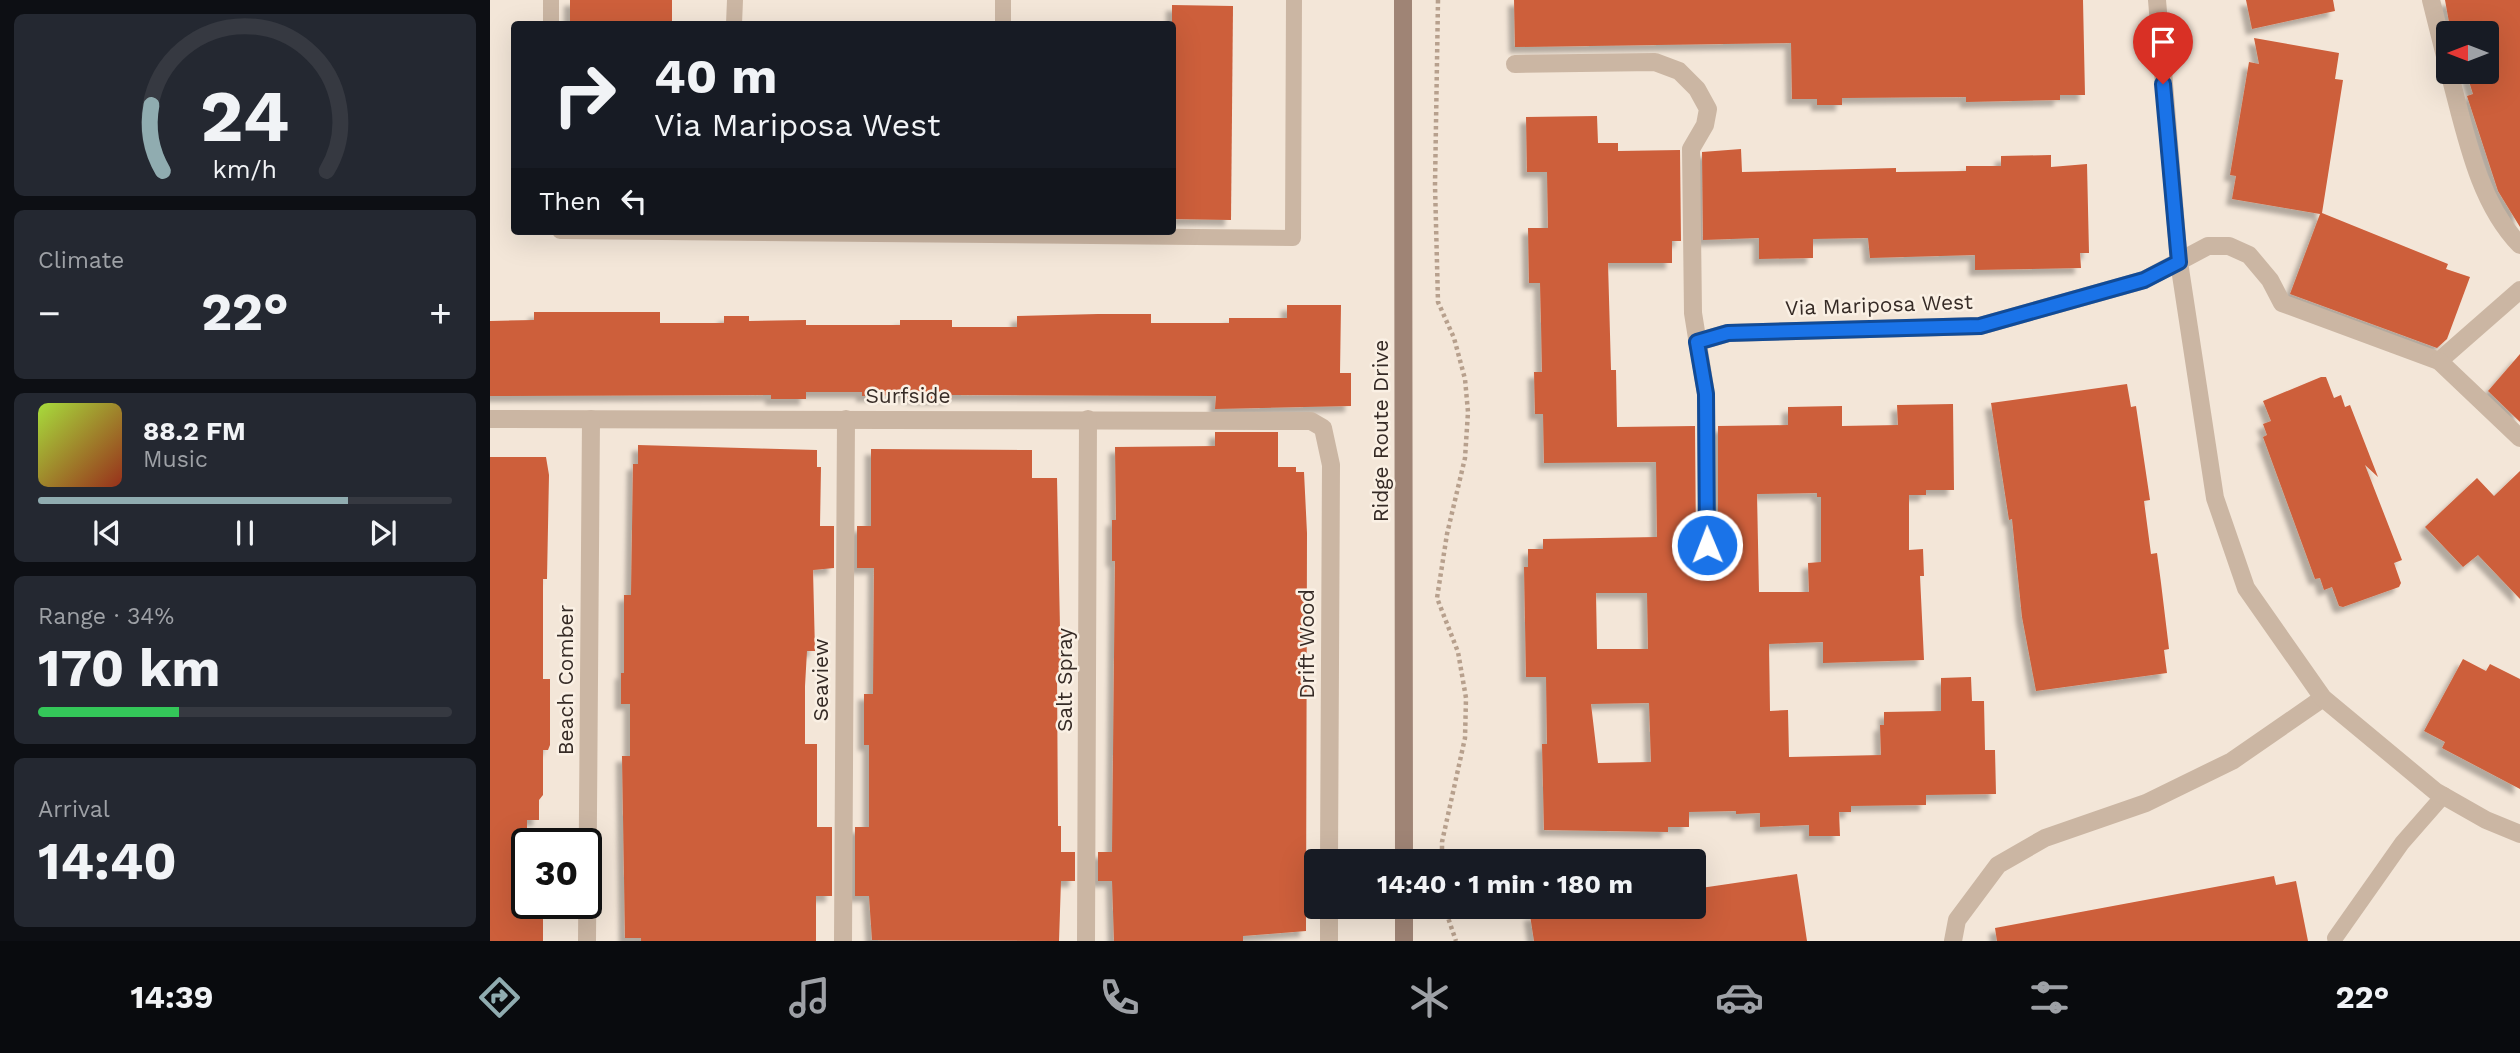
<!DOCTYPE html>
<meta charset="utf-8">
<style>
body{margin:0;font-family:"Work Sans",sans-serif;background:#242831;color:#f1f3f6;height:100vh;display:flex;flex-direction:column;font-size:26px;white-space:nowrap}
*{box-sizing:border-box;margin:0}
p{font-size:23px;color:#9ea1a6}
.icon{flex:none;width:38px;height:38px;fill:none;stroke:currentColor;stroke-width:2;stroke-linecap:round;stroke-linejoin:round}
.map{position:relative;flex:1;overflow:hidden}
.sheet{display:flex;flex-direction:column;gap:14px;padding:14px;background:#0d0f14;width:490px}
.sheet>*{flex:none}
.banner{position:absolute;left:21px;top:21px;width:665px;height:214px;border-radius:7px;box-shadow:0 7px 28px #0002;background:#171b24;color:#f1f3f6;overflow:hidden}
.needle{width:46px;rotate:270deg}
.tools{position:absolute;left:1946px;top:21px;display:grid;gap:14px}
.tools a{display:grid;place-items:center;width:63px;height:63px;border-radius:7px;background:#171b24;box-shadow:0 7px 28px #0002;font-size:35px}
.speed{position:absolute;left:21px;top:828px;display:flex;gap:14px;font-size:35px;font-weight:700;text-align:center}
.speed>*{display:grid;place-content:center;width:91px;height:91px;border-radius:50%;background:#171b24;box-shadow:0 7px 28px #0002;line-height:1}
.speed .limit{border:4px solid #111;border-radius:10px;background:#fff;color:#111}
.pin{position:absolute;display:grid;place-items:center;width:60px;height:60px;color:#fff;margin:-72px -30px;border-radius:50% 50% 50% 0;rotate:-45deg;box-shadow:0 0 7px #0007}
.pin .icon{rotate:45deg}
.me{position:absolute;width:77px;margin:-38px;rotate:359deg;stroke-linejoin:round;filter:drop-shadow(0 0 5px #0008)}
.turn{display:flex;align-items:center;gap:24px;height:147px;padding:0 28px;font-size:32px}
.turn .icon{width:91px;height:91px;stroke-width:2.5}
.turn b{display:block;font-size:49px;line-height:60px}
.then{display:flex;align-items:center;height:66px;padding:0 28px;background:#0003;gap:14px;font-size:26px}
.big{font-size:52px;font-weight:700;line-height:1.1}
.sheet .widget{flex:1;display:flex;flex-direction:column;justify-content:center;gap:10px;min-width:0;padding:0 24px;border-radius:10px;background:#242831}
.sheet .dial{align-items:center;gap:0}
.dial svg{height:182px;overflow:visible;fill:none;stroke:#363941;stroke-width:7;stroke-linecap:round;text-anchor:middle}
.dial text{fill:#f1f3f6;stroke:none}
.song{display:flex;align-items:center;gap:21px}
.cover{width:84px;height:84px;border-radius:10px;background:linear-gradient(135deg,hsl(80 70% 55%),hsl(10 70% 35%))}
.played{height:7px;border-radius:4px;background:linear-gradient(90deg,#90acb0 75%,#363941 75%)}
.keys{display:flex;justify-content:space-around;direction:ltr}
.heat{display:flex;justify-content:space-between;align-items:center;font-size:38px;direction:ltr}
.charge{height:10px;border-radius:5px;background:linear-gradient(90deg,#34c759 34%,#363941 0)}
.trip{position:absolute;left:814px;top:849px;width:402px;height:70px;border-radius:7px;background:#171b24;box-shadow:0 7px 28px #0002;font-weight:700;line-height:70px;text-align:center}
.tabs{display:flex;height:112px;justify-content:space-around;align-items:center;background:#090b0e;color:#9ea1a6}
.tabs .icon{width:49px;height:49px}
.tabs .on{color:#90acb0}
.tabs b{font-size:32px;color:#f1f3f6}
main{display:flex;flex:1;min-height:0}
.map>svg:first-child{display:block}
.building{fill:#cd5f3b;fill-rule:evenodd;filter:url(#shadow)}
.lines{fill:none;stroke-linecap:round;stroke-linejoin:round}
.path{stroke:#b7a08d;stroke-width:4.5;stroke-dasharray:3.5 3.5;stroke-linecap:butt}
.service{stroke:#cbb6a3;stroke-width:16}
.minor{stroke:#cbb6a3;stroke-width:18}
.tertiary{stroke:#cbb6a3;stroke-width:18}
.secondary{stroke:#9f8475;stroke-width:18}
.route-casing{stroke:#114b97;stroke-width:18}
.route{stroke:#1a73e8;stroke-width:12}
.labels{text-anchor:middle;stroke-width:5;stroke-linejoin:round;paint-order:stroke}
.street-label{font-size:21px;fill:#362b26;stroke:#faf0e4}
</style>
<main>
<section class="sheet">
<div class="widget dial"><svg viewBox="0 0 100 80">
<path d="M14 69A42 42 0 1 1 86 69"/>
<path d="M14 69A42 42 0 0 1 9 40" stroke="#90acb0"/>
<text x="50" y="56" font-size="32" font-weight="700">24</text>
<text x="50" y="72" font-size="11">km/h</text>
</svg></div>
<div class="widget"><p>Climate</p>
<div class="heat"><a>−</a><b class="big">22°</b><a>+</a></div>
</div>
<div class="widget">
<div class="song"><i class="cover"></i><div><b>88.2 FM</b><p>Music</p></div></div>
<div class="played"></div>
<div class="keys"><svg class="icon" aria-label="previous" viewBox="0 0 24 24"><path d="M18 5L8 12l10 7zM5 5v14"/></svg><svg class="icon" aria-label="pause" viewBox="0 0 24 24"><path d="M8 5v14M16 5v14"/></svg><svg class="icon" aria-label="next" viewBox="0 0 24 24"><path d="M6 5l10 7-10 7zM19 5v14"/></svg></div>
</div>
<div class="widget"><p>Range · 34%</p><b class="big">170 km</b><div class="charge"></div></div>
<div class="widget"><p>Arrival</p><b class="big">14:40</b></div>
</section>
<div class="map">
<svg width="2030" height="941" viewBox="0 0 2030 941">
<defs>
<filter id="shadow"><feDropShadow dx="-6" dy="6" stdDeviation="2" flood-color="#0004"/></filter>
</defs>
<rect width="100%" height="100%" fill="#f3e6d8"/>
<g class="building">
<rect x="80" y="0" width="102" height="24"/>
<path d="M1024 0H1593L1595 95H1570V100L1476 102V97L1352 98V105H1327V99H1302L1301 43 1025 47Z"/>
<path d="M1756 0H1843L1845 11 1762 29Z"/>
<path d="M1955 0H2030V227L2008 191 1977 96 1983 94 1976 72H1997V33H1961Z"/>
<path d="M682 5 743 6 741 220 682 219Z"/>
<path d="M1764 38 1849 53 1845 79 1853 80 1832 213 1958 264 1956 269 1980 277 1957 339 1947 348 1800 294 1830 214 1742 199 1746 176 1740 175 1759 62 1769 64Z"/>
<path d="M1107 116 1108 143H1128V151L1190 150 1191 241H1182V263H1118L1121 370H1126L1127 427 1205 426 1206 545 1211 554 1222 555 1228 545V426L1298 425V407L1352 406V426L1408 425 1407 405 1463 404 1464 490H1436V495H1419V550L1433 549 1434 576H1430L1434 660 1333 663V642L1279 644 1280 711 1298 710 1299 757 1391 755 1390 725H1394V712L1451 711V678L1481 677 1482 701H1494L1495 750H1505L1506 794 1436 795V805L1361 806V812H1349L1350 836H1319V825L1270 827V813L1246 814V811L1199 812V827H1178V832L1054 830 1052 744H1057L1056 677H1036L1034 567H1038V549H1053V539L1167 537 1166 462 1054 463 1053 414H1045L1044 372H1052L1051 323 1050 283H1039L1038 228H1058L1057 172H1037L1036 117ZM1327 493V497H1331V562L1318 563 1319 592H1269L1267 494ZM1106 593H1157L1158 649H1107ZM1159 703 1161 762 1108 763 1101 704Z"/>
<path d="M1251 149 1252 172 1406 168V172L1476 171V166H1511V156L1561 155V167L1597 164 1599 253H1590L1591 268 1485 270V255L1380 258 1378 238 1323 239V258L1269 259V238L1213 240 1212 152Z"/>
<path d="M797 305H851L850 373H861V406L725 409 726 396 462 395V399H427L410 395 372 396V392H316V399H281V395L0 396V321L44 320V312H170V323H234V316H259V321L316 320V325H410V320H462V327H527V316L608 314H661V323H739V318H797Z"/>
<path d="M2030 354V422L1998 391Z"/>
<path d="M1831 377H1836L1844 398 1851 395 1855 407 1860 405 1888 477 1875 465 1912 560 1904 563 1911 583 1909 587 1853 607 1849 606 1842 587 1834 590 1830 578 1825 579 1773 437 1777 435 1773 424 1781 421 1773 401Z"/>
<path d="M1637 384 1641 407 1646 406 1660 500 1654 501 1661 554 1667 553 1671 583 1679 649 1674 650 1677 673 1546 691 1532 617 1522 519 1519 520 1501 403Z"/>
<path d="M725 432H788V467H806V472H814L817 533 816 931 753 936V941H624L622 881H608V852H622L625 561H622V520H626L625 447 725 446Z"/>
<path d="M148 445 327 450V467H331L330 526H344V568L323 570 325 651H317L315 686V744H327V827H342V896H326V941H151V938H135L132 756H140V704H131V673H134V595H141L143 464H148Z"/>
<path d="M381 449 542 450V478H567L570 629H574V673H567L568 826H571V852H585V881H571L569 941 382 940 379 896H365V827H379V745H374V694H383L384 568H367V526H381Z"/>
<path d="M0 457H56L59 475 57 579H53V679H60V745L58 750H53V795L49 800V820H37V903H53V941H0Z"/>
<path d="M2030 471V599L1988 555 1973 567 1935 527 1987 478 2004 496Z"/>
<path d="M1973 659 1996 671 2000 664 2030 679V789L1952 748 1955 742 1934 731Z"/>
<path d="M1307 874 1317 941H1044L1040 915 1098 906H1204V889Z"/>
<path d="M1784 876 1786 885 1806 881 1818 941H1507L1505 928Z"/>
</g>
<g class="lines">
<g class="path">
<path d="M948 0 945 185 948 302 964 338 975 379 978 412 975 458 957 534 947 598 968 652 976 698 975 738 952 842V861"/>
<path d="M954 906 966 941"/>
</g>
<g class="service">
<path d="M61 24V0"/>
<path d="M244 24 245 0"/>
<path d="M513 24V0"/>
<path d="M70 231 803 238 804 0"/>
<path d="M1845 938 1912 843 1954 795"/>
</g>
<g class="minor">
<path d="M1941 0 1958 68"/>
<path d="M1025 64 1165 62 1189 71 1207 89 1218 109 1215 125 1201 149 1203 313 1216 394 1217 545"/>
<path d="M1959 72C1975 130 1987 201 2030 245"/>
<path d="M1207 342 1238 333 1490 326 1654 280 1718 246H1739L1759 255 1780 280 1792 303 1949 361 2030 290"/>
<path d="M1949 361 2030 438"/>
<path d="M0 419 821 421 833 428 841 465 839 861"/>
<path d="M97 941 101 419"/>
<path d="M353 941 356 419"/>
<path d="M596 941 598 419"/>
<path d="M839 941V906"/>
<path d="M1463 941 1467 920 1508 865 1555 838 1656 803 1742 761 1833 698"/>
</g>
<path class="tertiary" d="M1667 0 1689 262 1725 498 1756 588 1833 698 1945 791 1996 820 2030 834"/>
<g class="secondary">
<path d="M913 0 914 861"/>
<path d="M914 906V941"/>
</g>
</g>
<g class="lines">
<g class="route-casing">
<path id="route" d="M1217 545 1216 394 1207 342 1238 333 1490 326 1654 280 1689 262 1673 84"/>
</g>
<use href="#route" class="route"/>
</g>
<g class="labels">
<g class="street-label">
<text transform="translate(1389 305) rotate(-2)" y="7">Via Mariposa West</text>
<text x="418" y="403">Surfside</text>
<text transform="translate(891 431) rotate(-90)" y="7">Ridge Route Drive</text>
<text transform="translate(817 644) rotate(-90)" y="7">Drift Wood</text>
<text transform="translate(76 680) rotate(-90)" y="7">Beach Comber</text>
<text transform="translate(331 680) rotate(-90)" y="7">Seaview</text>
<text transform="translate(575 680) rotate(-90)" y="7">Salt Spray</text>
</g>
</g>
</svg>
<div class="tools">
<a><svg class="needle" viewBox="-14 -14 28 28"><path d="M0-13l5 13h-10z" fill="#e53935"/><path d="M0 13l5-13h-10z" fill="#9ea1a6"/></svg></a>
</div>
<div class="speed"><div class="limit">30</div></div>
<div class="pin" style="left:1673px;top:84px;background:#d93025"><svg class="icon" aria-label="arrive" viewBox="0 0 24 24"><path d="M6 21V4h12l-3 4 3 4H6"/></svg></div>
<svg class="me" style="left:1217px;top:545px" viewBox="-20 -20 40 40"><circle r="17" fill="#1a73e8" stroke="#fff" stroke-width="3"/><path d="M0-11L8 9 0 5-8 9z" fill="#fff"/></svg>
<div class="trip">14:40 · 1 min · 180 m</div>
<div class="banner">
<div class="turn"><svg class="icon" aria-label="right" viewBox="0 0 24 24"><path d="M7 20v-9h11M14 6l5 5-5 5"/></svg><div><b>40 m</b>Via Mariposa West</div></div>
<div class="then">Then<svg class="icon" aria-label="left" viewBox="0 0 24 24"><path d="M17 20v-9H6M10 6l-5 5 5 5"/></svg></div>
</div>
</div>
</main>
<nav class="tabs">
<b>14:39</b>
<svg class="icon on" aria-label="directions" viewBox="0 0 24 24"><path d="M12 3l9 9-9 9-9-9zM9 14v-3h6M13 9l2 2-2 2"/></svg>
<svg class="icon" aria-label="music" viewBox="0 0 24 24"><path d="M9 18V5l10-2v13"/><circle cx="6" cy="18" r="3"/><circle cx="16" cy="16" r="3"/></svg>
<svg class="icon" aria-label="phone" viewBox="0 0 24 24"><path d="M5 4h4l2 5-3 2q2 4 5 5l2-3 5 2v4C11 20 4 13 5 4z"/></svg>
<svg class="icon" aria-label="climate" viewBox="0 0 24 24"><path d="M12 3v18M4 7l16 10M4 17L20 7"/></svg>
<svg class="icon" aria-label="car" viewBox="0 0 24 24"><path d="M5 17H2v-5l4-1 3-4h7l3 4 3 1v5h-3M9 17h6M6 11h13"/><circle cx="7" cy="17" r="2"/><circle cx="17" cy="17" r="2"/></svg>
<svg class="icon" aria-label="filters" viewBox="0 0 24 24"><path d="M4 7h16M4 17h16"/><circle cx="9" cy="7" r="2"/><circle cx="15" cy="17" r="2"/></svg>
<b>22°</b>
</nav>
